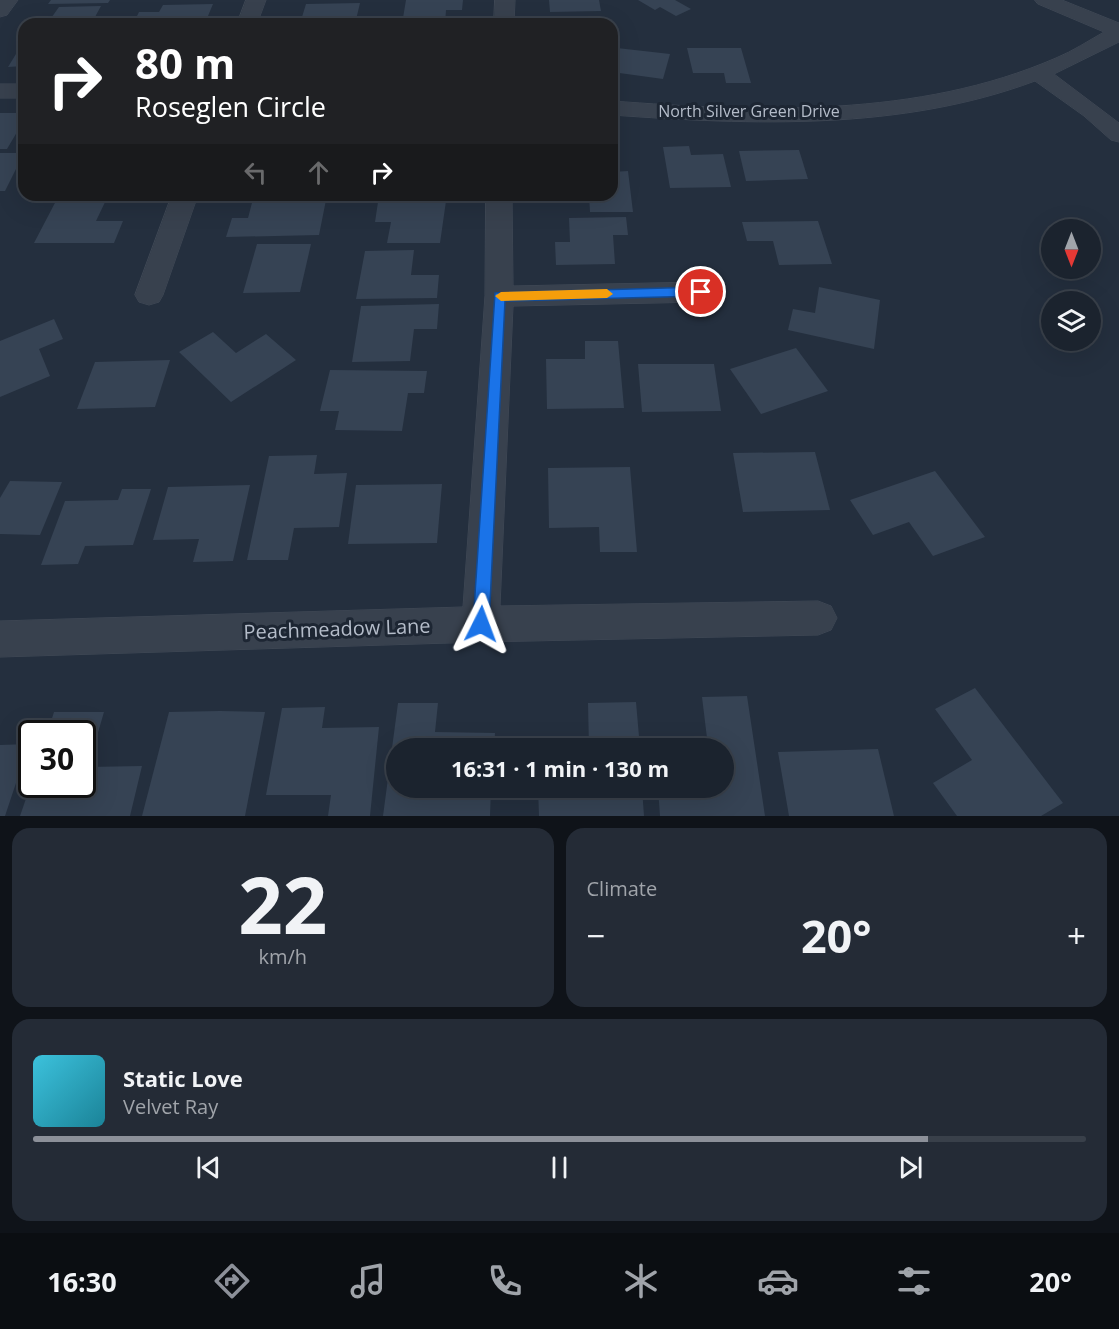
<!DOCTYPE html>
<meta charset="utf-8">
<style>
body{margin:0;font-family:"Open Sans",sans-serif;background:#242b36;color:#f1f3f6;height:100vh;display:flex;flex-direction:column;font-size:22px;white-space:nowrap}
*{box-sizing:border-box;margin:0}
p{font-size:20px;color:#a0a4aa}
.icon{flex:none;width:33px;height:33px;fill:none;stroke:currentColor;stroke-width:2;stroke-linecap:round;stroke-linejoin:round}
.map{position:relative;height:816px;overflow:hidden}
.sheet{display:flex;flex-direction:column;gap:12px;padding:12px;background:#0f1319;flex:1}
.sheet>*{flex:none}
.top-card{position:absolute;left:18px;top:18px;width:600px;height:183px;border-radius:18px;box-shadow:0 6px 24px #0002,0 0 0 2px #39404a;background:#202124;color:#fff;overflow:hidden}
.needle{width:39px;rotate:180deg}
.tools{position:absolute;left:1041px;top:219px;display:grid;gap:12px}
.tools a{display:grid;place-items:center;width:60px;height:60px;border-radius:50%;background:#1b232e;box-shadow:0 6px 24px #0002,0 0 0 2px #39404a;font-size:30px}
.speed{position:absolute;left:18px;top:720px;display:flex;gap:12px;font-size:30px;font-weight:700;text-align:center}
.speed>*{display:grid;place-content:center;width:78px;height:78px;border-radius:50%;background:#1b232e;box-shadow:0 6px 24px #0002,0 0 0 2px #39404a;line-height:1}
.speed .limit{border:3px solid #111;border-radius:9px;background:#fff;color:#111}
.pin{position:absolute;display:grid;place-items:center;width:51px;height:51px;color:#fff;margin:-26px;border:3px solid #fff;border-radius:50%;box-shadow:0 2px 6px #0007}
.me{position:absolute;width:66px;margin:-33px;rotate:3deg;stroke-linejoin:round;filter:drop-shadow(0 0 4px #0008)}
.turn{display:flex;align-items:center;gap:21px;height:126px;padding:0 18px;font-size:27px}
.turn .icon{width:78px;height:78px;stroke-width:2.5}
.turn b{display:block;font-size:42px;line-height:51px}
.lanes{display:flex;align-items:center;height:57px;padding:0 18px;background:#0003;justify-content:center;gap:30px;direction:ltr}
.lanes .off{opacity:.35}
.big{font-size:45px;font-weight:700;line-height:1.1}
.sheet .tile{flex:1;display:flex;flex-direction:column;justify-content:center;gap:9px;min-width:0;padding:0 21px;border-radius:18px;background:#242b36}
.sheet .dial{align-items:center;gap:0}
.dial b{font-size:78px;line-height:1}
.song{display:flex;align-items:center;gap:18px}
.cover{width:72px;height:72px;border-radius:9px;background:linear-gradient(135deg,hsl(190 70% 55%),hsl(190 70% 35%))}
.played{height:6px;border-radius:3px;background:linear-gradient(90deg,#8c9099 85%,#39404a 85%)}
.keys{display:flex;justify-content:space-around;direction:ltr}
.heat{display:flex;justify-content:space-between;align-items:center;font-size:33px;direction:ltr}
.sheet .tiles{flex:1;display:grid;gap:12px;grid-template-columns:1fr 1fr}
.tile:last-child{grid-column:span 2}
.trip{position:absolute;left:386px;top:738px;width:348px;height:60px;border-radius:30px;background:#1b232e;box-shadow:0 6px 24px #0002,0 0 0 2px #39404a;font-weight:700;line-height:60px;text-align:center}
.dock{display:flex;height:96px;justify-content:space-around;align-items:center;background:#0b0e12;color:#a0a4aa}
.dock .icon{width:42px;height:42px}
.dock .on{color:#8c9099}
.dock b{font-size:27px;color:#f1f3f6}
.map>svg:first-child{display:block}
.building{fill:#364354}
.lines{fill:none;stroke-linecap:round;stroke-linejoin:round}
.minor-casing{stroke:#414a57;stroke-width:1}
.minor{fill:#38414e;fill-rule:evenodd}
.route{fill:#1a73e8;stroke:#114b97;stroke-width:1.5}
.slow{fill:#f59e0b}
.labels{text-anchor:middle;stroke-width:6;stroke-linejoin:round;paint-order:stroke}
.far-street-label{font-size:16px;fill:#b4bcc9;stroke:#1d2633}
.street-label{font-size:20px;fill:#b4bcc9;stroke:#1d2633}
</style>
<div class="map">
<svg width="1119" height="816" viewBox="0 0 1119 816">
<rect width="100%" height="100%" fill="#242f3e"/>
<g class="building">
<path d="M51 0H110L108 3 48 4Z"/>
<path d="M406 0H463L462 10H446L445 24H402Z"/>
<path d="M549 0H599L601 11 550 12Z"/>
<path d="M638 0H675L691 9 676 16 660 7 655 10Z"/>
<path d="M360 3 355 24H320L322 16 302 17 306 4Z"/>
<path d="M213 4 208 16H191L188 24 134 22 139 12H159L163 5Z"/>
<path d="M101 6 95 17H85L81 24H35L37 21H49L59 7Z"/>
<path d="M24 41V66L8 67Z"/>
<path d="M617 48 670 54 663 79 612 72Z"/>
<path d="M687 48H741L751 83H726L724 73H693Z"/>
<path d="M0 113H24V127H20L7 149H0Z"/>
<path d="M689 146 691 155 723 154 731 187 670 188 663 147Z"/>
<path d="M799 150 808 179 746 181 739 151Z"/>
<path d="M0 153H24L5 191H0Z"/>
<path d="M628 171 633 212H590L589 195H612V172Z"/>
<path d="M254 195H327L319 235 226 237 232 218H248Z"/>
<path d="M107 198 96 221H123L114 243H34L57 199Z"/>
<path d="M446 201 440 243H387L391 222H375L378 202Z"/>
<path d="M626 217 628 235H613L615 264 556 265 555 242H570L569 218Z"/>
<path d="M818 221 832 264 779 265 773 241H747L742 222Z"/>
<path d="M257 244H311L300 292 243 293Z"/>
<path d="M414 250 411 275H439L437 298 356 299 365 251Z"/>
<path d="M819 287 880 300 874 349 788 330 793 309 815 313Z"/>
<path d="M439 304 437 329H414L410 361 352 362 361 306Z"/>
<path d="M54 319 63 339 39 349 50 376 0 397V341Z"/>
<path d="M213 332 236 353 266 334 296 360 231 402 179 352Z"/>
<path d="M585 341H618L624 408 547 409 546 359H585Z"/>
<path d="M796 348 828 391 761 414 730 369Z"/>
<path d="M170 360 155 407 77 409 95 362Z"/>
<path d="M638 364H714L721 411 642 412Z"/>
<path d="M330 370 427 371 424 393H408L402 431 335 430 339 411H320Z"/>
<path d="M815 452 830 510 743 512 733 453Z"/>
<path d="M317 455 314 474 347 473 339 527 294 528 288 560H247L269 456Z"/>
<path d="M630 467 637 552H600L599 527 549 528 548 468Z"/>
<path d="M935 471 985 537 933 556 909 522 873 535 850 500Z"/>
<path d="M10 481 62 482 40 535 0 534V498Z"/>
<path d="M442 484 437 543 348 544 356 485Z"/>
<path d="M250 485 233 561 193 562 199 539 153 540 168 487Z"/>
<path d="M122 489H151L133 545 85 546 78 564 41 565 65 501 118 500Z"/>
<path d="M975 688 1063 803 1041 816H957L933 783 972 760 935 709Z"/>
<path d="M747 696 765 816H660L658 788H723V748H654V739L707 738 702 697Z"/>
<path d="M636 702 640 748H589L588 703Z"/>
<path d="M398 703H438L435 732 495 733 494 748H396V788H491L490 816H383Z"/>
<path d="M325 707 322 728 379 727 370 816H328L331 795H266L282 708Z"/>
<path d="M220 711 265 712 245 816H142L169 712Z"/>
<path d="M54 712H104L88 767 142 766 130 816H20L31 784H82V734H47Z"/>
<path d="M29 744 5 816H0V745Z"/>
<path d="M878 749 894 816H789L778 752Z"/>
<path d="M538 788H642L644 816H539Z"/>
</g>
<g class="lines">
<g class="minor-casing">
<g id="minor">
<path d="M0 0H18L7 15 0 17Z"/>
<path d="M246 0H266L257 24H237Z"/>
<path d="M495 0H515L514 24H494Z"/>
<path d="M1035 0H1062L1119 23V42L1054 74 1119 123V142L1111 140 1084 116 1035 81C901 131 752 125 612 115V101C759 112 918 118 1056 58 1073 51 1088 41 1104 32L1038 4Z"/>
<rect x="0" y="84" width="24" height="14"/>
<path d="M172 195H198L163 295 159 302 149 305 139 302 135 295Z"/>
<path d="M486 195H512L513 286 701 282 711 285 715 292 711 299 701 302 513 306 500 606 818 601 831 606 837 618 831 630 818 635 481 642 0 657V621L463 607 485 296Z"/>
</g>
</g>
<use href="#minor" class="minor"/>
</g>
<path class="route" d="M701 287 707 292 701 296 505 301 489 624 486 630 481 632 475 630 473 624 495 293Z"/>
<path class="slow" d="M607 289 613 294 607 298 501 301 495 296 501 292Z"/>
<g class="labels">
<g class="far-street-label">
<text x="749" y="117">North Silver Green Drive</text>
</g>
<g class="street-label">
<text transform="translate(337 629) rotate(-2)" y="7">Peachmeadow Lane</text>
</g>
</g>
</svg>
<div class="tools">
<a><svg class="needle" viewBox="-14 -14 28 28"><path d="M0-13l5 13h-10z" fill="#e53935"/><path d="M0 13l5-13h-10z" fill="#a0a4aa"/></svg></a>
<a><svg class="icon" aria-label="layers" viewBox="0 0 24 24"><path d="M12 4l9 5-9 5-9-5zM3 14l9 5 9-5"/></svg></a>
</div>
<div class="speed"><div class="limit">30</div></div>
<div class="pin" style="left:701px;top:292px;background:#d93025"><svg class="icon" aria-label="arrive" viewBox="0 0 24 24"><path d="M6 21V4h12l-3 4 3 4H6"/></svg></div>
<svg class="me" style="left:481px;top:624px" viewBox="-20 -20 40 40"><path d="M0-17L14 15 0 8-14 15z" fill="#1a73e8" stroke="#fff" stroke-width="4"/></svg>
<div class="trip">16:31 · 1 min · 130 m</div>
<div class="top-card">
<div class="turn"><svg class="icon" aria-label="right" viewBox="0 0 24 24"><path d="M7 20v-9h11M14 6l5 5-5 5"/></svg><div><b>80 m</b>Roseglen Circle</div></div>
<div class="lanes"><svg class="icon off" aria-label="left" viewBox="0 0 24 24"><path d="M17 20v-9H6M10 6l-5 5 5 5"/></svg><svg class="icon off" aria-label="ahead" viewBox="0 0 24 24"><path d="M12 20V5M6 11l6-6 6 6"/></svg><svg class="icon" aria-label="right" viewBox="0 0 24 24"><path d="M7 20v-9h11M14 6l5 5-5 5"/></svg></div>
</div>
</div>
<section class="sheet">
<div class="tiles">
<div class="tile dial"><b>22</b><p>km/h</p></div>
<div class="tile"><p>Climate</p>
<div class="heat"><a>−</a><b class="big">20°</b><a>+</a></div>
</div>
<div class="tile">
<div class="song"><i class="cover"></i><div><b>Static Love</b><p>Velvet Ray</p></div></div>
<div class="played"></div>
<div class="keys"><svg class="icon" aria-label="previous" viewBox="0 0 24 24"><path d="M18 5L8 12l10 7zM5 5v14"/></svg><svg class="icon" aria-label="pause" viewBox="0 0 24 24"><path d="M8 5v14M16 5v14"/></svg><svg class="icon" aria-label="next" viewBox="0 0 24 24"><path d="M6 5l10 7-10 7zM19 5v14"/></svg></div>
</div>
</div>
</section>
<nav class="dock">
<b>16:30</b>
<svg class="icon on" aria-label="directions" viewBox="0 0 24 24"><path d="M12 3l9 9-9 9-9-9zM9 14v-3h6M13 9l2 2-2 2"/></svg>
<svg class="icon" aria-label="music" viewBox="0 0 24 24"><path d="M9 18V5l10-2v13"/><circle cx="6" cy="18" r="3"/><circle cx="16" cy="16" r="3"/></svg>
<svg class="icon" aria-label="phone" viewBox="0 0 24 24"><path d="M5 4h4l2 5-3 2q2 4 5 5l2-3 5 2v4C11 20 4 13 5 4z"/></svg>
<svg class="icon" aria-label="climate" viewBox="0 0 24 24"><path d="M12 3v18M4 7l16 10M4 17L20 7"/></svg>
<svg class="icon" aria-label="car" viewBox="0 0 24 24"><path d="M5 17H2v-5l4-1 3-4h7l3 4 3 1v5h-3M9 17h6M6 11h13"/><circle cx="7" cy="17" r="2"/><circle cx="17" cy="17" r="2"/></svg>
<svg class="icon" aria-label="filters" viewBox="0 0 24 24"><path d="M4 7h16M4 17h16"/><circle cx="9" cy="7" r="2"/><circle cx="15" cy="17" r="2"/></svg>
<b>20°</b>
</nav>
